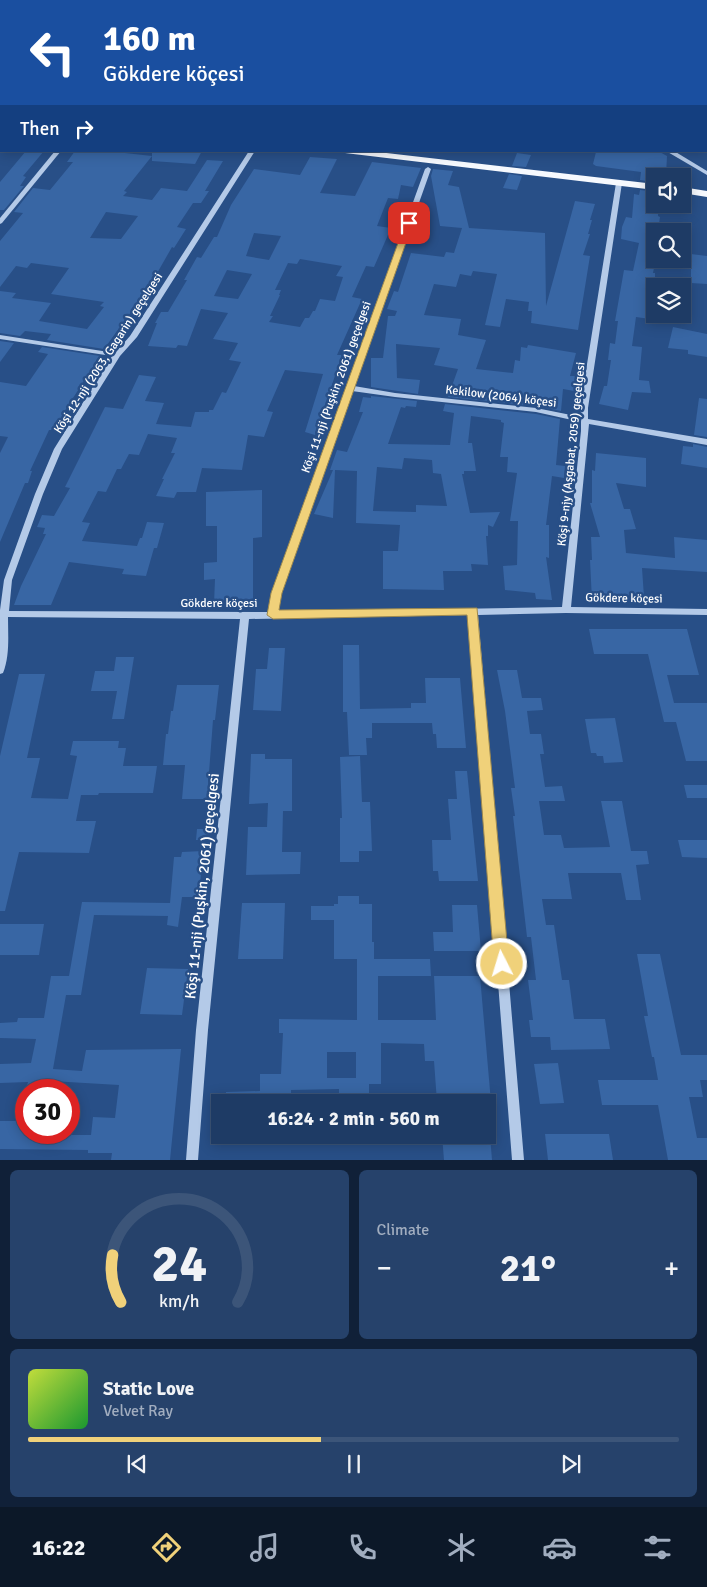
<!DOCTYPE html>
<meta charset="utf-8">
<style>
body{margin:0;font-family:Signika,sans-serif;background:#26426b;color:#f1f3f6;height:100vh;display:flex;flex-direction:column;font-size:19px;white-space:nowrap}
*{box-sizing:border-box;margin:0}
p{font-size:16px;color:#a1adbf}
.icon{flex:none;width:28px;height:28px;fill:none;stroke:currentColor;stroke-width:2;stroke-linecap:round;stroke-linejoin:round}
.map{position:relative;height:1160px;overflow:hidden}
.sheet{display:flex;flex-direction:column;gap:10px;padding:10px;background:#102038;flex:1}
.sheet>*{flex:none}
.hud{position:absolute;left:0px;top:0px;width:708px;height:152px;box-shadow:0 2px 12px #0003,0 0 0 1px #3c5579;background:#1a4fa0;color:#fff;overflow:hidden}
.buttons{position:absolute;left:646px;top:168px;display:grid;gap:10px}
.buttons a{display:grid;place-items:center;width:45px;height:45px;border-radius:0px;background:#1e3b65;box-shadow:0 2px 12px #0003,0 0 0 1px #3c5579;font-size:25px}
.speed{position:absolute;left:15px;top:1079px;display:flex;gap:10px;font-size:25px;font-weight:700;text-align:center}
.speed>*{display:grid;place-content:center;width:65px;height:65px;border-radius:50%;background:#1e3b65;box-shadow:0 2px 12px #0003,0 0 0 1px #3c5579;line-height:1}
.speed .limit{border:8px solid #d22;background:#fff;color:#111}
.pin{position:absolute;display:grid;place-items:center;width:42px;height:42px;color:#fff;margin:-21px;border-radius:10px;box-shadow:0 2px 8px #0006}
.me{position:absolute;width:55px;margin:-28px;rotate:355deg;stroke-linejoin:round;filter:drop-shadow(0 0 4px #0008)}
.turn{display:flex;align-items:center;gap:18px;height:105px;padding:0 20px;font-size:22px}
.turn .icon{width:65px;height:65px;stroke-width:2.5}
.turn b{display:block;font-size:35px;line-height:42px}
.then{display:flex;align-items:center;height:48px;padding:0 20px;background:#0003;gap:10px;font-size:19px}
.big{font-size:38px;font-weight:700;line-height:1.1}
.sheet .tile{flex:1;display:flex;flex-direction:column;justify-content:center;gap:8px;min-width:0;padding:0 18px;border-radius:8px;background:#26426b}
.sheet .dial{align-items:center;gap:0}
.dial svg{height:130px;overflow:visible;fill:none;stroke:#3c5579;stroke-width:7;stroke-linecap:round;text-anchor:middle}
.dial text{fill:#f1f3f6;stroke:none}
.song{display:flex;align-items:center;gap:15px}
.cover{width:60px;height:60px;border-radius:8px;background:linear-gradient(135deg,hsl(70 70% 55%),hsl(130 70% 35%))}
.played{height:5px;border-radius:2px;background:linear-gradient(90deg,#f0d17a 45%,#3c5579 45%)}
.keys{display:flex;justify-content:space-around;direction:ltr}
.heat{display:flex;justify-content:space-between;align-items:center;font-size:28px;direction:ltr}
.sheet .tiles{flex:1;display:grid;gap:10px;grid-template-columns:1fr 1fr}
.tile:last-child{grid-column:span 2}
.trip{position:absolute;left:211px;top:1094px;width:285px;height:50px;border-radius:0px;background:#1e3b65;box-shadow:0 2px 12px #0003,0 0 0 1px #3c5579;font-weight:700;line-height:50px;text-align:center}
.tab-bar{display:flex;height:80px;justify-content:space-around;align-items:center;background:#0c1828;color:#a1adbf}
.tab-bar .icon{width:35px;height:35px}
.tab-bar .active{color:#f0d17a}
.tab-bar b{font-size:22px;color:#f1f3f6}
.map>svg:first-child{display:block}
.building{fill:#3866a4;fill-rule:evenodd}
.lines{fill:none;stroke-linecap:round;stroke-linejoin:round}
.minor{fill:#b4cae8;fill-rule:evenodd}
.major{fill:#f6f9fe;fill-rule:evenodd}
.route{fill:#f0d17a;stroke:#9c884f}
.labels{text-anchor:middle;stroke-width:5;stroke-linejoin:round;paint-order:stroke}
.street-label{font-size:12px;fill:#fff;stroke:#284f87}
.near-street-label{font-size:15px;fill:#fff;stroke:#284f87}
</style>
<div class="map">
<svg width="707" height="1160" viewBox="0 0 707 1160">
<rect width="100%" height="100%" fill="#284f87"/>
<g class="building">
<path d="M26 151H44L23 176 26 177 20 186H24L4 210H0V182Z"/>
<path d="M75 151H107L152 156V151H202L195 164 152 161V156L124 191 127 192 123 196 152 200 161 188 187 191 207 160 223 161 205 191H209L201 203H193L177 227 186 229 174 248 172 247 148 289H151L141 303 131 312 104 349 47 340 51 334 25 331 20 336 0 333V291L16 293 12 298 51 303 39 321 87 329 104 307 100 306 104 302 51 294 69 268 31 263 27 268 16 266 0 287V241L23 213 14 212 33 188 50 190 73 162H67ZM106 212 138 216 121 239 90 238Z"/>
<path d="M603 151H658L667 156 666 176 652 175V182L640 180 641 172 596 166 593 164 596 152Z"/>
<path d="M517 153 531 155 526 167 512 166Z"/>
<path d="M310 157 337 159 320 193 355 196 372 162 421 168 413 187 401 185 398 199 388 198 377 226 391 228 374 267 366 266 352 297 362 299 337 355H342L315 435 305 432 323 374 285 370 267 411 273 412 264 437 248 435 242 470 202 468 196 492H177L174 498 156 496 164 479H162L175 453H171L177 438 148 434 139 455 129 454 121 469H117L106 492 98 491 82 522 90 523 82 541 137 546 140 538H142L147 522 164 523 157 548H154L146 576 122 574 124 569 69 562 51 605H14L21 586 46 534H43L45 528 37 527 42 515 54 516 70 488 65 487 105 407 123 409 139 375 156 377 145 401 164 403 156 424 191 427 195 412H209V410H213L222 392 226 393 241 362 229 360 238 343 213 339 228 313 201 309 187 346 178 345 176 348 148 346 157 323H155L161 312H168L187 280H184L197 257 201 258 214 237H217L231 205 254 169 300 175ZM254 233 281 236 269 260 246 256ZM300 259 342 266 336 276 343 277 335 301 320 299 315 311H313L309 318H305L300 327 269 322 273 316H270L280 295H279L281 290H275L288 263 297 264ZM227 270 252 274 238 299 214 296Z"/>
<path d="M433 169 453 171 448 185 459 187 469 228 545 233 546 306 575 201 595 204 590 220H592L588 234H590L583 255 590 256 578 330 531 323 532 311H528L529 302 506 299 500 327 485 325 497 274 473 271 471 276 460 274 456 287 434 284 424 315 461 319 458 335 486 340 476 369 513 373 515 360 520 361 521 347 527 348 528 345 576 353 570 376H575L574 391 563 389 561 411 536 406 448 397 458 369 434 365 440 348 396 344 397 378 420 380 418 394 371 387V358H383L388 316H395L397 311 387 309 394 291 398 292 411 253 444 257 446 252 454 253 462 228 440 226 431 176Z"/>
<path d="M509 174 522 176 517 190 503 188Z"/>
<path d="M640 190 650 191 648 205 658 206V216L660 217 658 231H655V263L653 273H655V315L651 314 650 319 636 317 632 346 642 347 639 380 649 381 651 393 632 392 628 410 599 404 604 386H607L611 360H608L610 343 615 344 618 321H615L624 270 633 271 639 243 621 239 622 227 626 217 632 218 634 194 639 195Z"/>
<path d="M691 254 707 256V284L691 283Z"/>
<path d="M673 327 707 334V357L688 354V350L668 348Z"/>
<path d="M0 341 14 343 0 362Z"/>
<path d="M42 347 100 356 64 412 67 413 59 430H49L30 471H32L28 483H25L0 542V453L8 437 0 436V382L26 386 48 354 38 352Z"/>
<path d="M371 396 417 401 416 407 406 406 405 408 401 407 388 444 450 445 454 413 443 411 445 404 536 414 560 419 556 465 565 466 564 478 552 476 546 525H549V558L546 557 552 600 536 599 535 593 505 590 503 566 517 565 518 521H510L517 473 507 472 508 457H500L504 423 501 422V420L471 416 468 443H472L476 471H464V474H462L470 513 500 512 493 527 488 525V536H486L488 565 471 564 472 571H443L444 590 383 589V551H398L400 525 356 523 357 471 335 470 333 518 314 514 333 470H330L337 450 347 452 363 412H359L363 397 371 398ZM404 458 432 460 433 473 441 474 447 506 416 505V512L373 511 377 467 402 469Z"/>
<path d="M699 398 707 399V437L694 435Z"/>
<path d="M693 444 707 447V468L681 464 683 446 693 447Z"/>
<path d="M596 453 646 458V487L616 483 624 509H630L636 529 624 530 626 553 675 558 674 537 707 540V572L642 568 644 597 606 595 607 602 592 601 590 560H592L591 537H600L590 503H592V470L595 471Z"/>
<path d="M262 490V537L253 538V602L214 604 215 579 204 580V563L217 562V526H206V492Z"/>
<path d="M589 629H687L699 675H667L674 703H707V761H686L676 722H664L648 654H594Z"/>
<path d="M343 645H359L360 709 411 708V703H426L425 678H460L466 748H437L436 734H433L432 723H372V738H366L367 755H349L347 712H343Z"/>
<path d="M269 648H285L281 711 253 710 256 669H267Z"/>
<path d="M116 657H134L124 719H112L117 691H91L95 671H114Z"/>
<path d="M497 670H517L522 698H541L543 710 527 711 530 734H541L544 754H540L545 787 562 786 565 801H539L544 835H561L564 848 610 847 601 801H622L631 851H647L649 864 636 865 641 900H626L621 873H568L572 899H542L546 925H554L562 980H569L574 1019H605L610 1049 551 1050 550 1037H531L529 1020H533L528 980H536L531 937H527L513 816H515L511 788H515L505 711Z"/>
<path d="M19 674H45L27 758H40L31 798 68 799 77 756 70 755 73 741H119L118 748H126L123 766H157L153 793H99L98 795H81L76 821H96L89 853 19 852 5 911H0V756Z"/>
<path d="M177 685H219L215 720H213L207 799H182L185 765H163L166 734H168L171 711H173Z"/>
<path d="M615 718 623 762 604 763 603 756H597L596 753H591L585 719Z"/>
<path d="M251 754H265V759H292V811H283L282 852H301L300 874 246 875 248 827H267L268 803 249 804Z"/>
<path d="M360 756 362 802H370L372 851H359V862H340V818H342L340 757Z"/>
<path d="M455 771H467L478 881H439L438 871H433L432 840H451L448 799H457Z"/>
<path d="M684 785H707V798H687Z"/>
<path d="M197 829H211L210 840H196Z"/>
<path d="M678 840H707V858L682 857Z"/>
<path d="M203 851 199 897H182L178 927 167 925 168 916 94 915 81 995H66L53 1069 82 1071 86 1050 181 1049 170 1160H111L112 1153H88V1150L0 1149V1121H26V1132H42L41 1135H91L93 1117 115 1118 119 1085 51 1081 49 1090H26L28 1082 0 1083V1064L31 1063 36 1039 0 1038V1023L17 1022 18 1018H44L51 976H69L82 902 170 903 174 857H181L182 852Z"/>
<path d="M338 896H359V904H372V942H374V959H430L431 976H378V1020H436L434 976H480L491 1102H437L434 1061H425L424 1044 381 1043V1084H369V1099H339V1089L291 1090V1102H226V1092L260 1091V1074H281L283 1033H279V1019L357 1020V959H334V920H311V906H334V904H338ZM327 1052H356V1078H327Z"/>
<path d="M242 903H285L283 959H238Z"/>
<path d="M452 905H477L481 951H434L433 932H453Z"/>
<path d="M0 924H44L39 955H0Z"/>
<path d="M637 954H660L681 1055H707V1080H700L703 1097H689L697 1138H707V1160H668L658 1105H602L598 1080H658L654 1057H652L644 1016H648Z"/>
<path d="M147 968 188 969 182 1015 140 1014Z"/>
<path d="M558 1063 564 1103 540 1104 534 1064Z"/>
<path d="M545 1134H609L613 1160H548Z"/>
<path d="M442 1135H490L492 1160H444Z"/>
</g>
<g class="lines">
<g class="minor">
<path d="M404 0H411V1H405Z"/>
<rect x="0" y="29" width="1" height="4"/>
<path d="M55 151H61L2 223 0 224V218Z"/>
<path d="M249 151H255L137 337 120 356 62 449 43 494 12 580 9 611 269 612 272 593 425 169 428 167 431 169 354 386 395 393 536 408 581 417 580 408 616 183 619 181 622 183 588 408V419L707 439V445L589 424 571 607 707 609V615L566 613 478 615 524 1160H512L469 615 249 619 208 1030 198 1160H186L196 1030 240 619 8 617C8 635 10 656 3 673L0 674V610L4 580 35 494 54 449 112 356 0 339V335L115 353 130 336ZM352 391 395 397 536 412 581 422V431L562 607 278 612 280 593Z"/>
<path d="M666 151H674L707 171V175Z"/>
</g>
<g class="major">
<rect x="0" y="110" width="1" height="4"/>
<path d="M341 151H369L655 184V190L345 153Z"/>
<path d="M682 187 707 191V197L682 193Z"/>
</g>
</g>
<path class="route" d="M406 221 413 223 282 593 279 610 477 608 509 964 507 969 502 971 497 969 494 964 467 615 273 619 267 615 271 593Z"/>
<g class="labels">
<g class="street-label">
<text transform="translate(108 353) rotate(-57)" y="4">Köşi 12-nji (2063, Gagarin) geçelgesi</text>
<text transform="translate(336 387) rotate(-70)" y="4">Köşi 11-nji (Puşkin, 2061) geçelgesi</text>
<text transform="translate(501 396) rotate(7)" y="4">Kekilow (2064) köçesi</text>
<text transform="translate(571 454) rotate(-84)" y="4">Köşi 9-njy (Aşgabat, 2059) geçelgesi</text>
<text transform="translate(624 598) rotate(1)" y="4">Gökdere köçesi</text>
<text x="219" y="607">Gökdere köçesi</text>
</g>
<g class="near-street-label">
<text transform="translate(202 886) rotate(-84)" y="5">Köşi 11-nji (Puşkin, 2061) geçelgesi</text>
</g>
</g>
</svg>
<div class="buttons">
<a><svg class="icon" aria-label="sound" viewBox="0 0 24 24"><path d="M4 9h4l5-4v14l-5-4H4zM17 9q2 3 0 6"/></svg></a>
<a><svg class="icon" aria-label="search" viewBox="0 0 24 24"><circle cx="10" cy="10" r="6"/><path d="M15 15l6 6"/></svg></a>
<a><svg class="icon" aria-label="layers" viewBox="0 0 24 24"><path d="M12 4l9 5-9 5-9-5zM3 14l9 5 9-5"/></svg></a>
</div>
<div class="speed"><div class="limit">30</div></div>
<div class="pin" style="left:409px;top:223px;background:#d93025"><svg class="icon" aria-label="arrive" viewBox="0 0 24 24"><path d="M6 21V4h12l-3 4 3 4H6"/></svg></div>
<svg class="me" style="left:502px;top:964px" viewBox="-20 -20 40 40"><circle r="17" fill="#f0d17a" stroke="#fff" stroke-width="3"/><path d="M0-11L8 9 0 5-8 9z" fill="#fff"/></svg>
<div class="trip">16:24 · 2 min · 560 m</div>
<div class="hud">
<div class="turn"><svg class="icon" aria-label="left" viewBox="0 0 24 24"><path d="M17 20v-9H6M10 6l-5 5 5 5"/></svg><div><b>160 m</b>Gökdere köçesi</div></div>
<div class="then">Then<svg class="icon" aria-label="right" viewBox="0 0 24 24"><path d="M7 20v-9h11M14 6l5 5-5 5"/></svg></div>
</div>
</div>
<section class="sheet">
<div class="tiles">
<div class="tile dial"><svg viewBox="0 0 100 80">
<path d="M14 69A42 42 0 1 1 86 69"/>
<path d="M14 69A42 42 0 0 1 9 40" stroke="#f0d17a"/>
<text x="50" y="56" font-size="32" font-weight="700">24</text>
<text x="50" y="72" font-size="11">km/h</text>
</svg></div>
<div class="tile"><p>Climate</p>
<div class="heat"><a>−</a><b class="big">21°</b><a>+</a></div>
</div>
<div class="tile">
<div class="song"><i class="cover"></i><div><b>Static Love</b><p>Velvet Ray</p></div></div>
<div class="played"></div>
<div class="keys"><svg class="icon" aria-label="previous" viewBox="0 0 24 24"><path d="M18 5L8 12l10 7zM5 5v14"/></svg><svg class="icon" aria-label="pause" viewBox="0 0 24 24"><path d="M8 5v14M16 5v14"/></svg><svg class="icon" aria-label="next" viewBox="0 0 24 24"><path d="M6 5l10 7-10 7zM19 5v14"/></svg></div>
</div>
</div>
</section>
<nav class="tab-bar">
<b>16:22</b>
<svg class="icon active" aria-label="directions" viewBox="0 0 24 24"><path d="M12 3l9 9-9 9-9-9zM9 14v-3h6M13 9l2 2-2 2"/></svg>
<svg class="icon" aria-label="music" viewBox="0 0 24 24"><path d="M9 18V5l10-2v13"/><circle cx="6" cy="18" r="3"/><circle cx="16" cy="16" r="3"/></svg>
<svg class="icon" aria-label="phone" viewBox="0 0 24 24"><path d="M5 4h4l2 5-3 2q2 4 5 5l2-3 5 2v4C11 20 4 13 5 4z"/></svg>
<svg class="icon" aria-label="climate" viewBox="0 0 24 24"><path d="M12 3v18M4 7l16 10M4 17L20 7"/></svg>
<svg class="icon" aria-label="car" viewBox="0 0 24 24"><path d="M5 17H2v-5l4-1 3-4h7l3 4 3 1v5h-3M9 17h6M6 11h13"/><circle cx="7" cy="17" r="2"/><circle cx="17" cy="17" r="2"/></svg>
<svg class="icon" aria-label="filters" viewBox="0 0 24 24"><path d="M4 7h16M4 17h16"/><circle cx="9" cy="7" r="2"/><circle cx="15" cy="17" r="2"/></svg>
</nav>
